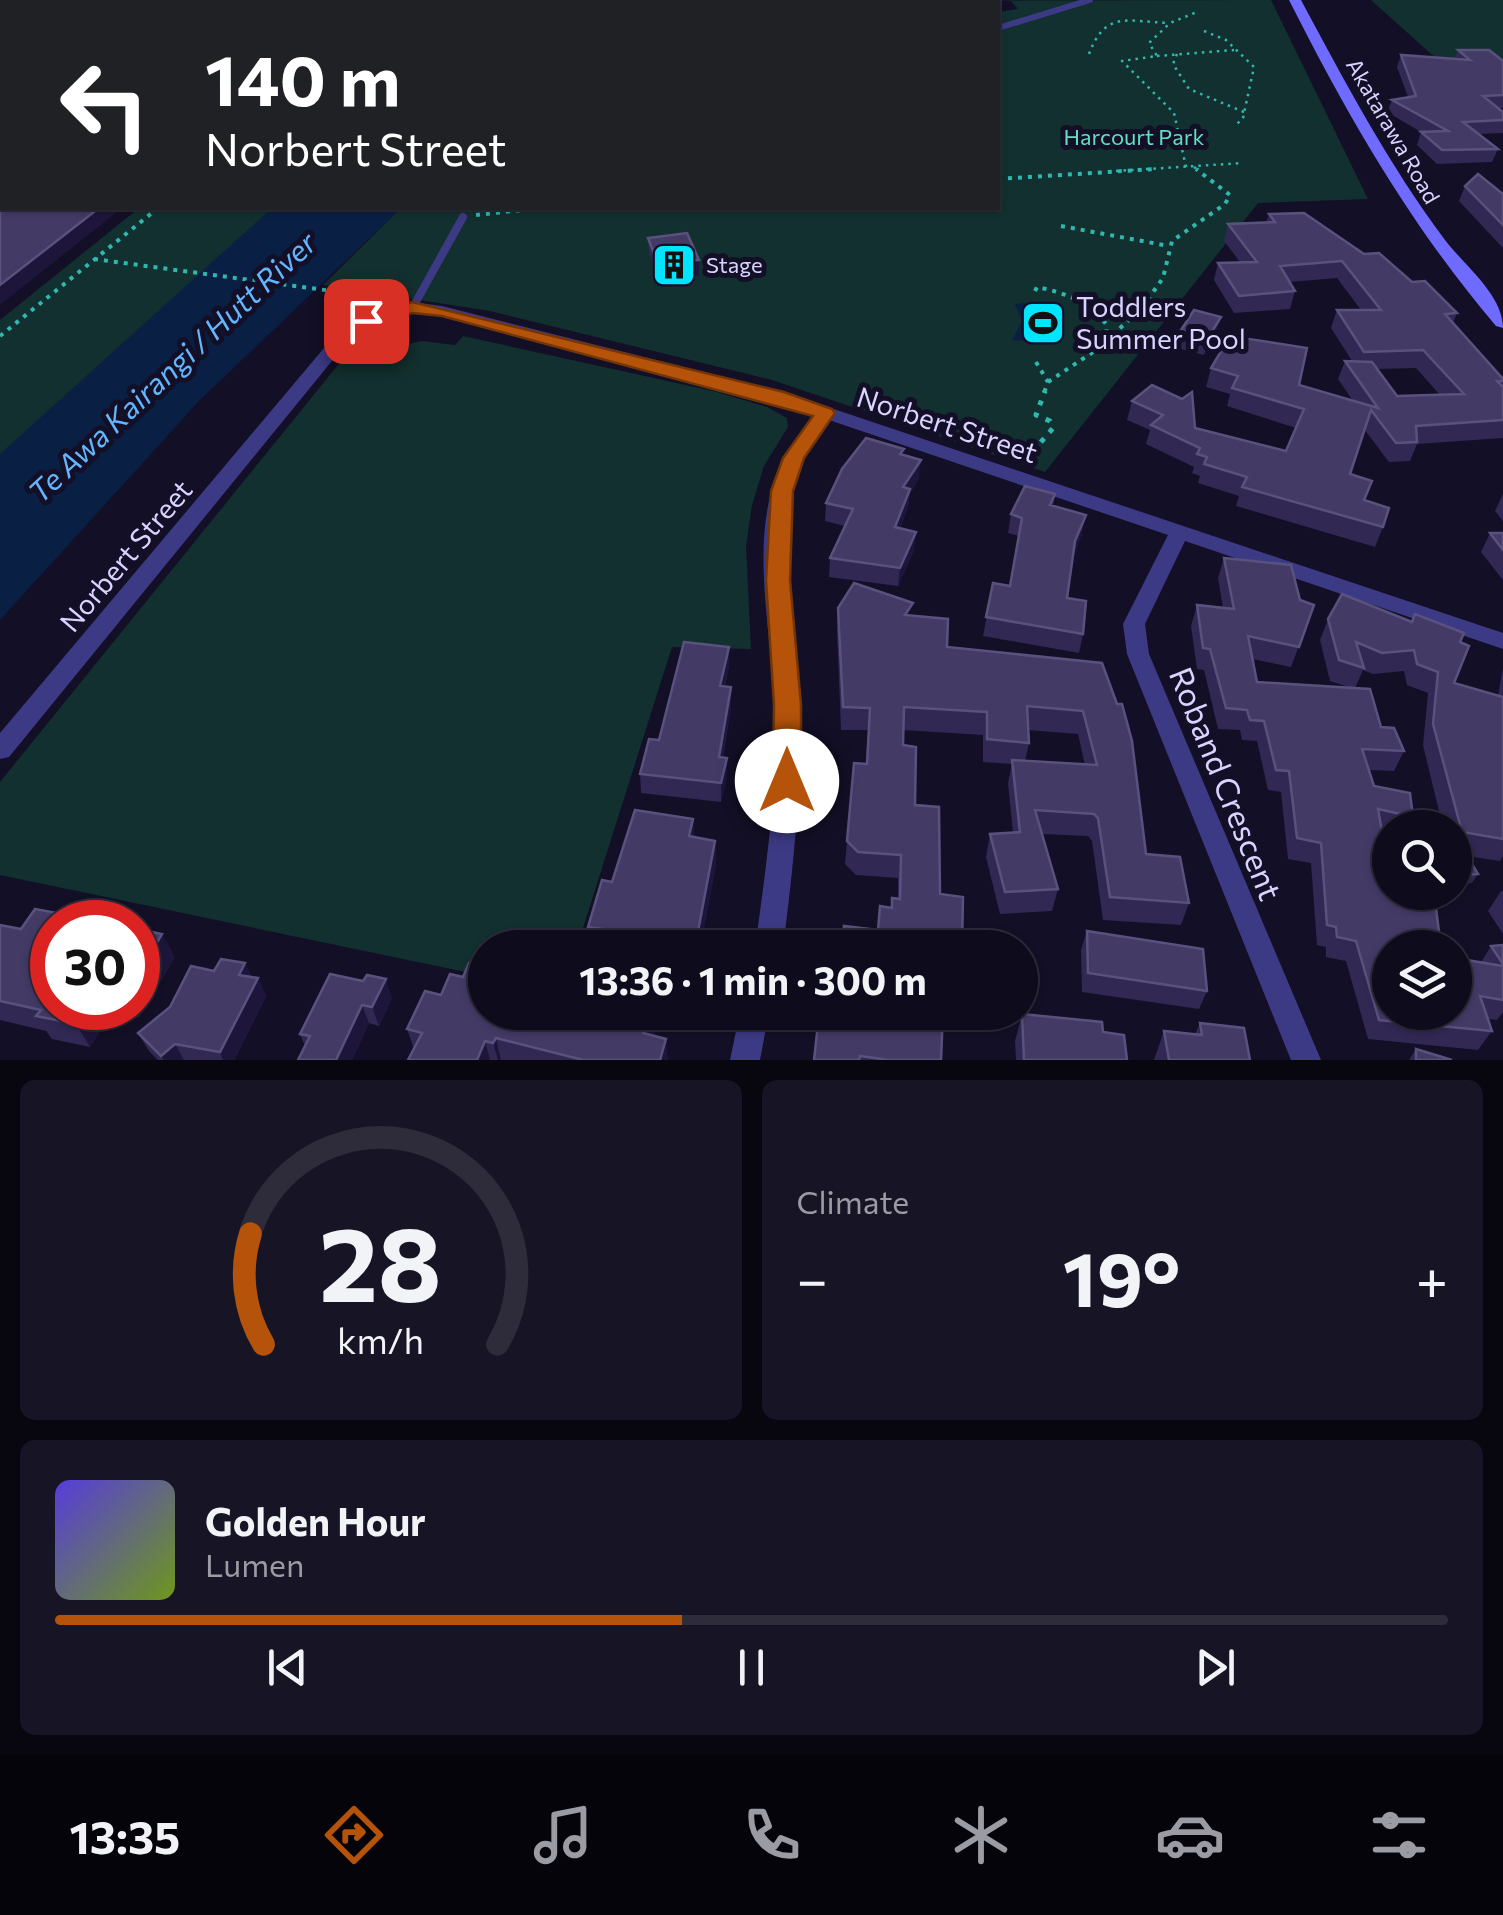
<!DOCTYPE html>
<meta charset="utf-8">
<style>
body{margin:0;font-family:Commissioner,sans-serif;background:#171425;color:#f1f3f6;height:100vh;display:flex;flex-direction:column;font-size:38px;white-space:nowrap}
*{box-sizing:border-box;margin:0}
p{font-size:32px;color:#9b9ba3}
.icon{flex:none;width:55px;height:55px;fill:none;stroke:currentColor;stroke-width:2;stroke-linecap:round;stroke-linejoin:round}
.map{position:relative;height:1060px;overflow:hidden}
.details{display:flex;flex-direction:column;gap:20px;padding:20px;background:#08060f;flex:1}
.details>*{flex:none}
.banner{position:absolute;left:0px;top:0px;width:1000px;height:210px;box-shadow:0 2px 8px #0004,0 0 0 2px #2e2b3b;background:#202124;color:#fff;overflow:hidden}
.controls{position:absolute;left:1372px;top:810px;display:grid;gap:20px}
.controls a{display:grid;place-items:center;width:100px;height:100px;border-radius:50%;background:#0e0b1c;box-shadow:0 2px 8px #0004,0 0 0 2px #2e2b3b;font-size:50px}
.speed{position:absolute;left:30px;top:900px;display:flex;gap:20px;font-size:50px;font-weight:700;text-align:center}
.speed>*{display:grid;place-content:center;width:130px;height:130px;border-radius:50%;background:#0e0b1c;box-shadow:0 2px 8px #0004,0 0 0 2px #2e2b3b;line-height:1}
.speed .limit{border:15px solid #d22;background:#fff;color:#111}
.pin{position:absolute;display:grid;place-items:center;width:85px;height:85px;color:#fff;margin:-42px;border-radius:20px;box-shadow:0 5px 15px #0006}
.me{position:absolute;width:110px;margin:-55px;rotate:0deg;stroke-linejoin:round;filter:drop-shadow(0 0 8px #0008)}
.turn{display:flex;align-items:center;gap:35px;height:210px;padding:0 40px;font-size:45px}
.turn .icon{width:130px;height:130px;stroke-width:2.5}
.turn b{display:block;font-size:70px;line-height:85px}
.big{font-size:75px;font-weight:700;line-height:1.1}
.details .card{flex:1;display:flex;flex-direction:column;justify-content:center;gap:15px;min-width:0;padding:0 35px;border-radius:15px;background:#171425}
.details .dial{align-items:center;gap:0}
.dial svg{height:260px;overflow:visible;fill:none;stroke:#2e2b3b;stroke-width:7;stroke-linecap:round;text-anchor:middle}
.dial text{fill:#f1f3f6;stroke:none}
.song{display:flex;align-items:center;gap:30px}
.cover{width:120px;height:120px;border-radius:15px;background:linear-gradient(135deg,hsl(250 70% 55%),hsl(80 70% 35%))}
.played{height:10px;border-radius:5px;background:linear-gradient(90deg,#b45309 45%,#2e2b3b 45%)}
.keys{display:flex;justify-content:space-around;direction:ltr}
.heat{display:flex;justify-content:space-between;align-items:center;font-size:55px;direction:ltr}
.details .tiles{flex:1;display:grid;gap:20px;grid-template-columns:1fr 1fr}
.card:last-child{grid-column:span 2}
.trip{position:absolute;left:468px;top:930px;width:570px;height:100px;border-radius:50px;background:#0e0b1c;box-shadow:0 2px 8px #0004,0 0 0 2px #2e2b3b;font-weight:700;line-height:100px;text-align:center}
.dock{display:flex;height:160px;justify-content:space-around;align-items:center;background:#06040b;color:#9b9ba3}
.dock .icon{width:70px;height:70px}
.dock .current{color:#b45309}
.dock b{font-size:45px;color:#f1f3f6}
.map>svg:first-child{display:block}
.green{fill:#12302f}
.water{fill:#0a1f44}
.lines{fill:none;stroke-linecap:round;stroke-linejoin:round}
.path-far2{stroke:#2fb8b0;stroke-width:2.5;stroke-dasharray:2.5 5;stroke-linecap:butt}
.path-far1{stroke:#2fb8b0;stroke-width:4;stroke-dasharray:4 6;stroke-linecap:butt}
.path{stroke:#2fb8b0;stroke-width:5;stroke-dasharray:5 8;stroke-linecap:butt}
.lane-far1{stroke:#3d3a85;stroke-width:6}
.lane{stroke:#3d3a85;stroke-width:8}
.street{fill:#3d3a85;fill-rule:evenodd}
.secondary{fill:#6f6bff;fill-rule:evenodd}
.wall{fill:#312854;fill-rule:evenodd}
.shaded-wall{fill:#1d163a}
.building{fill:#433a66;stroke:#5a527e;stroke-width:2.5}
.route{fill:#b45309;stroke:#753606;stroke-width:2.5}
.labels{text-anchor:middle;stroke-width:10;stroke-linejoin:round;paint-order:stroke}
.far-street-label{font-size:22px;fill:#d9d4ff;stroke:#130f26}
.far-park-label{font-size:22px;fill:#5fe0c0;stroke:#130f26}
.far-poi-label{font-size:22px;fill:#d9d4ff;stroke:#130f26;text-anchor:start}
.poi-label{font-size:28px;fill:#d9d4ff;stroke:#130f26;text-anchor:start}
.street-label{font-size:28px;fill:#d9d4ff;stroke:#130f26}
.water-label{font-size:30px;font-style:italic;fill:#62b6ff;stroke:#130f26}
.near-street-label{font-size:32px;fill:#d9d4ff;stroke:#130f26}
</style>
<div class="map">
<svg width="1503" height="1060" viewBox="0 0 1503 1060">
<rect width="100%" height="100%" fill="#130f26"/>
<g class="green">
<path d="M1271 0 1368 199 1258 203 1045 472 772 380 490 311 323 285 401 208H998V12L1018 9 1011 1H601Z"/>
<path d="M1371 0H1503V59L1439 61Z"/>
<path d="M139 208H293L0 465V320Z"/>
<path d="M363 334 372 351 422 341 455 345 463 336 713 391 767 407 787 418 788 427 764 466 752 505 746 546 751 649 672 647 577 947 485 948V976L0 875V782Z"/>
</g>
<g class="water">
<path d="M272 208H401L200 400 0 620V454Z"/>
<path d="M1023 303 1046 308 1063 321 1060 335 1037 342 1012 340 1022 321 1015 304Z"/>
</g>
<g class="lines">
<g class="path-far2">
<path d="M615 2 619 0"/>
<path d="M1204 31 1226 40 1254 67 1243 118 1237 124"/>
<path d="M1089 54C1106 9 1128 22 1170 23"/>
<path d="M1177 54 1173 64 1189 89 1244 112"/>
<path d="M1157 56 1234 50"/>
<path d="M1186 167 1174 113 1122 61 1157 56 1149 43 1170 23 1197 12"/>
<path d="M1194 167 1199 171"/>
<path d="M1116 171 1243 163"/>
</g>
<g class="path-far1">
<path d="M998 179 1155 169"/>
<path d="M476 215 541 208"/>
<path d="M1061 226 1169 246"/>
<path d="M94 259 377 297"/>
<path d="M1035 291 1037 287C1065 293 1088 301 1106 324L1107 338"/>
<path d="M0 336 158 208"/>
<path d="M1036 362 1048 382 1044 393"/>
<path d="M1048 382 1096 350 1141 309 1163 278 1172 241 1225 204 1230 195 1196 169"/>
</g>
<path class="path" d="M1024 462 1053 428 1050 421 1036 415 1045 391"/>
<g class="lane-far1">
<path d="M867 2 898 0"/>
<path d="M998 28 1090 0"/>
</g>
<path class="lane" d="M407 308 413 307 463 217"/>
<g class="street">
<rect x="0" y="100" width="2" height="8"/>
<path d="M413 302 442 306 783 392 1503 633V649L1185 541 1145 624 1149 654 1321 1060H1291L1127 654 1123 624 1168 535 829 420C820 432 810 444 803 457 762 541 800 646 800 735 800 806 792 877 783 948H755C765 876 775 805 776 733 777 654 748 556 775 480 784 455 799 435 815 415L771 400 442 316 407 310 405 307Z"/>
<path d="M395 304 403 309 401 312 371 324 336 356 9 757 0 759V733L324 348 359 318Z"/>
<path d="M740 1012H769L760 1060H730Z"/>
</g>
<path class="secondary" d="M1289 0H1301C1345 82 1389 165 1445 240 1465 266 1503 295 1503 328L1496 326C1411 226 1348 117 1289 0Z"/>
</g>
<g class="wall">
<path d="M1458 50 1503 61V108H1498L1503 112V133L1479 134 1498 149 1492 162 1437 164 1417 145 1421 132 1387 112 1392 100 1408 97 1397 67 1401 55 1455 59Z"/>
<path d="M1465 186 1503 194V248L1459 201Z"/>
<path d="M1269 214 1364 254 1412 282 1457 313 1453 323 1503 379V438L1417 444 1410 461 1389 462 1364 429 1350 474 1364 500 1383 527 1375 547 1236 506 1239 496 1198 483 1200 476 1192 473 1194 467 1146 444 1150 430 1127 420 1132 401 1195 428 1286 451 1296 428 1227 406 1230 394 1206 387 1211 368 1299 385 1353 401 1338 379 1345 361H1352L1331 328 1337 310H1361L1337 278 1290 282 1295 291 1290 309 1234 313 1214 280 1218 263 1240 262 1224 241 1228 224 1266 223ZM1416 368 1440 395 1397 396 1377 369Z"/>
<path d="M648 238 699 276 659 281 649 254Z"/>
<path d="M1181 330 1216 334 1204 355 1177 348Z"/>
<path d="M903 455 919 478 910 493 908 507 900 528 914 550 898 586 829 577 830 558 845 526 825 521 826 503Z"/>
<path d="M1055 494 1053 506 1082 534 1073 556 1067 598 1083 634 1079 653 983 636 993 583 1010 586 1019 536 1008 533 1011 514Z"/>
<path d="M1503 494V521L1495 511Z"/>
<path d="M1490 533H1503V580L1481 552Z"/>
<path d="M1224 558 1300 600 1314 605 1291 667 1252 659 1257 682 1352 688 1330 681 1320 640 1328 619 1460 642 1454 683 1498 696 1503 668V856L1500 861 1467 856 1478 874 1472 883 1455 885V828H1443L1423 745 1428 693 1407 685 1404 671 1373 674 1363 670 1355 688 1381 727 1404 751 1394 771 1369 770 1374 786 1413 817 1407 828H1390V835L1382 833 1390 948 1481 962 1491 946 1503 945V1012L1497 1020 1488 1019 1492 1031 1478 1050 1368 1039 1346 961 1326 957V947L1317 945 1311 863 1288 859 1281 792 1268 790 1257 741 1242 740 1240 730 1218 729 1204 670 1197 669 1191 626 1197 605 1223 608 1218 578Z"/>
<path d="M838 608 911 616 947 647 1102 663 1146 854 1189 903 1181 925 1103 920 1092 841 1088 836 1042 834 1058 889 1052 911 1000 914 986 857 990 834 1013 833 1008 783 1012 764 983 762V735L903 730V745L915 805 940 894 877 930 891 908 892 898 898 899V878L856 875 845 864 854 763 866 764 868 730H841L837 631ZM1028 730 1078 734 1085 765 1025 761 1029 743Z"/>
<path d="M729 647V666L725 687 731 706 723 757 727 777 721 802 641 793 640 774 659 740Z"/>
<path d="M693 819 694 837 715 841 716 865 700 948H591L588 927 612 882Z"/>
<path d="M1501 891H1503V934L1488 911Z"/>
<path d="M0 925 52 1008H138L175 957 139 1017 112 1011 90 1047 52 1039 46 1031 0 1020Z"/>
<path d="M1087 931 1207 991 1199 1009 1082 992 1081 950Z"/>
<path d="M245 963 251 976 258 978 266 996 234 1060H158L149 1051 138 1033 214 971Z"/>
<path d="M330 974 392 998 379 1026 369 1023 352 1060H298L305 1046 300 1034Z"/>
<path d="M463 977 485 1012 660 1018 654 1036 668 1060H408L414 1049 407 1029 441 995Z"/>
<path d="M1022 1014 1103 1032 1127 1060H1016L1015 1041Z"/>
<path d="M840 1018 941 1060H814Z"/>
<path d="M1200 1023 1250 1060H1154L1164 1031 1195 1034Z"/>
<path d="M1416 1049 1452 1060H1409Z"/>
</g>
<g class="shaded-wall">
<path d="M99 208H122L0 305V285Z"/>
<path d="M699 260V276L659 281 658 264Z"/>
<path d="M1221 317 1216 334 1204 355 1208 338Z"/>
<path d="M921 460 919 478 910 493 908 507 893 545 895 527 903 487Z"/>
<path d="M1086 515 1082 534 1071 560 1075 541Z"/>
<path d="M916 532 914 550 898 586 900 568Z"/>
<path d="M729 647V666L721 705 720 686Z"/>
<path d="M731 687V706L719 776V757Z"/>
<path d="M727 758V777L721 802V783Z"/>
<path d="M693 819 695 843 689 836Z"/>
<path d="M715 841 716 865 700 948H696Z"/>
<path d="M162 934 175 957 139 1017 134 1008H138V974Z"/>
<path d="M245 963 253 982 239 975Z"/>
<path d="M258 978 266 996 234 1060H223L220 1052Z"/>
<path d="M386 979 392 998 379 1026 372 1007Z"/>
<path d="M362 1005 369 1023 352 1060H336Z"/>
<path d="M86 1008H110L112 1011 90 1047 76 1024Z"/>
<path d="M650 1012H659L660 1018 646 1060 643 1033Z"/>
<path d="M496 1038 501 1060H498L493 1043Z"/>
<path d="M666 1039 668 1060H660Z"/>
<path d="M485 1041 490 1060H477Z"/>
<path d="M175 1044 184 1060H164L161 1056Z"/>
</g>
<g class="building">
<path d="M0 0H62L61 1 296 0 291 2H2L1 90 0 89Z"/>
<path d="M709 0H741L749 2H705Z"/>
<path d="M1458 50H1489L1503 61V95L1483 96 1503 112V120L1463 122 1498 149 1442 150 1421 132 1448 131 1392 100 1416 96 1401 55 1470 60Z"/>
<path d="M0 118H2V208H99L0 285Z"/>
<path d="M1478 174 1503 194V225L1465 186Z"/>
<path d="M1304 213 1364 254 1379 253 1412 282 1425 281 1457 313 1445 314 1503 379V381H1497L1503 387V420L1416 426 1417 442 1396 443 1371 410 1350 474 1372 481 1364 500 1389 508 1383 527 1242 487 1247 477 1204 464 1207 457 1197 454 1200 448 1151 425 1163 415 1132 401 1152 385 1182 399 1192 392 1195 428 1286 451 1304 409 1232 388 1238 376 1211 368 1230 336 1307 348 1299 385 1378 408 1345 361 1372 362 1397 396 1464 394 1423 350 1364 352 1337 310H1381L1342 261 1280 266 1295 291 1239 296 1218 263 1257 262 1228 224 1275 222 1269 214Z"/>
<path d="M687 233 699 260 658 264 648 238Z"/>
<path d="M1194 310 1221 317 1208 338 1181 330Z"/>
<path d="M866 438 904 449 900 454 921 460 903 487 910 489 895 527 916 532 900 568 830 558 853 509 826 503 842 469Z"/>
<path d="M1025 486 1055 494 1050 505 1086 515 1075 541 1067 598 1086 601 1083 634 986 617 993 583 1010 586 1022 518 1011 514Z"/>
<path d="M1490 533H1503V550Z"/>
<path d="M1224 558 1291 565 1300 600 1314 605 1299 647 1248 636 1257 682 1370 689 1381 727 1394 728 1404 751 1362 749 1374 786 1410 793 1413 817 1378 809 1388 867H1390V892H1434L1441 948H1390V1012H1455V958L1503 966V1000L1480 996 1492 1031 1379 1020 1356 941 1337 937 1336 927 1327 925 1321 843 1297 838 1289 771 1276 770 1264 721 1250 720 1247 710 1226 708 1210 649 1203 648 1197 605 1234 609Z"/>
<path d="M854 583 913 603 905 615 948 619 947 647 1102 663 1117 704H1122L1132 741 1146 854 1180 857 1189 903 1110 897 1098 818 1094 814 1035 810 1058 889 1005 892 990 834 1020 832 1012 760 1097 765 1083 711 1027 706 1029 743 987 739V712L904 707 903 745 916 747 915 805 939 807 940 894 963 897 962 948H843L844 926 878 930 880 906 892 908V898L900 899 901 855 858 852 847 841 854 763 867 764 870 708 843 707 838 608Z"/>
<path d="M1342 594 1412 622 1415 614 1464 633 1460 642 1469 646 1454 683 1503 697V839L1462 832 1433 724 1438 672 1417 664 1414 650 1382 653 1356 642 1364 668 1339 660 1328 619Z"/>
<path d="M684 642 729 647 720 686 731 687 719 757 727 758 721 783 640 774 649 739 659 740Z"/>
<path d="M635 810 693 819 689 836 715 841 696 942 588 927 602 880 612 882Z"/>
<path d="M1462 848 1478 874 1455 876V849Z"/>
<path d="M35 909 105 922H52V1008H86L76 1024 36 1016 41 1010 0 1001V925L21 929Z"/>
<path d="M138 929 162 934 138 974Z"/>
<path d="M1087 931 1203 949 1207 991 1088 973Z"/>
<path d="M1503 945V964L1491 946Z"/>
<path d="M221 959 245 963 239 975 258 978 220 1052 175 1044 161 1056 138 1033 170 1007 191 966 214 971Z"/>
<path d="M469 963 485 966V1012H650L643 1033 666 1039 660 1060H583L496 1038 493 1043 485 1041 477 1060H408L422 1033 407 1029 425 991 441 995 450 974 463 977Z"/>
<path d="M330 974 363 981 367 975 386 979 372 1007 362 1005 336 1060H298L310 1036 300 1034Z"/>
<path d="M841 1012H943L941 1060H888L860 1056 859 1060H814L819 1015 840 1018Z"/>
<path d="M1022 1014 1102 1022 1103 1032 1124 1035 1127 1060H1024Z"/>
<path d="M1200 1023 1244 1028 1250 1060H1169L1164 1031 1202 1035Z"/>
<path d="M1416 1049 1452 1060H1416Z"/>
</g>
<path class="route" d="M412 302 784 392 832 409 835 413 804 458 793 491 790 580 801 705V781L797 789H777L773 781 774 705 766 580 771 491 783 458 813 416 442 316 413 313 366 326 356 321Z"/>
<defs>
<g id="building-square" transform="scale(2.25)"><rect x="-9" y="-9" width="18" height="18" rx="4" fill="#00e5ff" stroke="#130f26"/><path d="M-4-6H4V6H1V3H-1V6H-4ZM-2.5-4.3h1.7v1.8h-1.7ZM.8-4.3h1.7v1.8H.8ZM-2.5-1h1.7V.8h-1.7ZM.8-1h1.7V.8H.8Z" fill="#111"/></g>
<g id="stadium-square" transform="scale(2.25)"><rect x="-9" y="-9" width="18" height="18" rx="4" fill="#00e5ff" stroke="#130f26"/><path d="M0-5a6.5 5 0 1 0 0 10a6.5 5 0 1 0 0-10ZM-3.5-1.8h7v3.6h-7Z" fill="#111"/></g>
</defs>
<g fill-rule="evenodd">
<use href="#building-square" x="674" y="265"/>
<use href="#stadium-square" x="1043" y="323"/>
</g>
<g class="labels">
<g class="far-street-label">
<text transform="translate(1393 131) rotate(60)" y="8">Akatarawa Road</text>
</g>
<g class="far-park-label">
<text x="1134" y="145">Harcourt Park</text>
</g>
<g class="far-poi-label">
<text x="706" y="273">Stage</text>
</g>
<g class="poi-label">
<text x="1076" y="317">Toddlers<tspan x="1076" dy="32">Summer Pool</tspan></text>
</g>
<g class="street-label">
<text transform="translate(947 425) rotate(18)" y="10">Norbert Street</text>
<text transform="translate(126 556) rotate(-50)" y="10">Norbert Street</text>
</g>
<g class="water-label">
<text transform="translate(173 368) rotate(-43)" y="10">Te Awa Kairangi / Hutt River</text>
</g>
<g class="near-street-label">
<text transform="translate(1225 784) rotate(68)" y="11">Roband Crescent</text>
</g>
</g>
</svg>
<div class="controls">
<a><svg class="icon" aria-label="search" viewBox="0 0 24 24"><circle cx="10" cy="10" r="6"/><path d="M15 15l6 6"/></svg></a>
<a><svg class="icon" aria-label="layers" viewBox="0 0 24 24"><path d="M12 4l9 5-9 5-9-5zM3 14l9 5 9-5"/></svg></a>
</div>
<div class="speed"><div class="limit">30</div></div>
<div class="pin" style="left:366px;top:321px;background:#d93025"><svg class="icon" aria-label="arrive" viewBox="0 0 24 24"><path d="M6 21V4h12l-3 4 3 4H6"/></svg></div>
<svg class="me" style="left:787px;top:781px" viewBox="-20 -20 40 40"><circle r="19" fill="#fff"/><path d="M0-13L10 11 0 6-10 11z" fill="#b45309"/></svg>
<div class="trip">13:36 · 1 min · 300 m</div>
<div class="banner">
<div class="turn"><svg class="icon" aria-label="left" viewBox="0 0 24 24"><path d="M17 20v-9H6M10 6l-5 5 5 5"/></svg><div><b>140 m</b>Norbert Street</div></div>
</div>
</div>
<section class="details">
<div class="tiles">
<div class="card dial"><svg viewBox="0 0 100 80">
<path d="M14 69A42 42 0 1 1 86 69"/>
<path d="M14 69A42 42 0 0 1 10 35" stroke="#b45309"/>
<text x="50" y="56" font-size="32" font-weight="700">28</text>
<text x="50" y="72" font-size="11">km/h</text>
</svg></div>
<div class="card"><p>Climate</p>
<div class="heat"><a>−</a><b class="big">19°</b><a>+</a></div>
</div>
<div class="card">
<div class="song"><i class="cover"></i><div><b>Golden Hour</b><p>Lumen</p></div></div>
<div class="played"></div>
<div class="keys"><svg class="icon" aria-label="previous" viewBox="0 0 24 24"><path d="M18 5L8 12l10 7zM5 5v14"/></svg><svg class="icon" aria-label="pause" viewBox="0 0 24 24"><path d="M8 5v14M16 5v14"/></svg><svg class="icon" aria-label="next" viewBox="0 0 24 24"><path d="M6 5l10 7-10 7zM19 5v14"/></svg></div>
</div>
</div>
</section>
<nav class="dock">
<b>13:35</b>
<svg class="icon current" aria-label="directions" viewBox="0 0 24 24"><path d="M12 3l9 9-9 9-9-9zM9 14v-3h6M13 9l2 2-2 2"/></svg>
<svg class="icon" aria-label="music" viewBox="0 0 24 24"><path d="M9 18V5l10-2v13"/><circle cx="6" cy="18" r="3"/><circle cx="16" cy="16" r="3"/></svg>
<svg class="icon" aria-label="phone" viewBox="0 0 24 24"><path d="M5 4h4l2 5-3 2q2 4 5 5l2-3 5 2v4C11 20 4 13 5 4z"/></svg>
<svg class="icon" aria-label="climate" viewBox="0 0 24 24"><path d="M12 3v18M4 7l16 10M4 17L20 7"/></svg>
<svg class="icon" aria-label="car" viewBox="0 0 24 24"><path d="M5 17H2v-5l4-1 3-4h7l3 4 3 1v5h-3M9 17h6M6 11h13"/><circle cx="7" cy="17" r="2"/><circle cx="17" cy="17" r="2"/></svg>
<svg class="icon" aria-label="filters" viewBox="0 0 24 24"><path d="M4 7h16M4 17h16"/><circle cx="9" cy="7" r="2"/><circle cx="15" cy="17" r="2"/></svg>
</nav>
